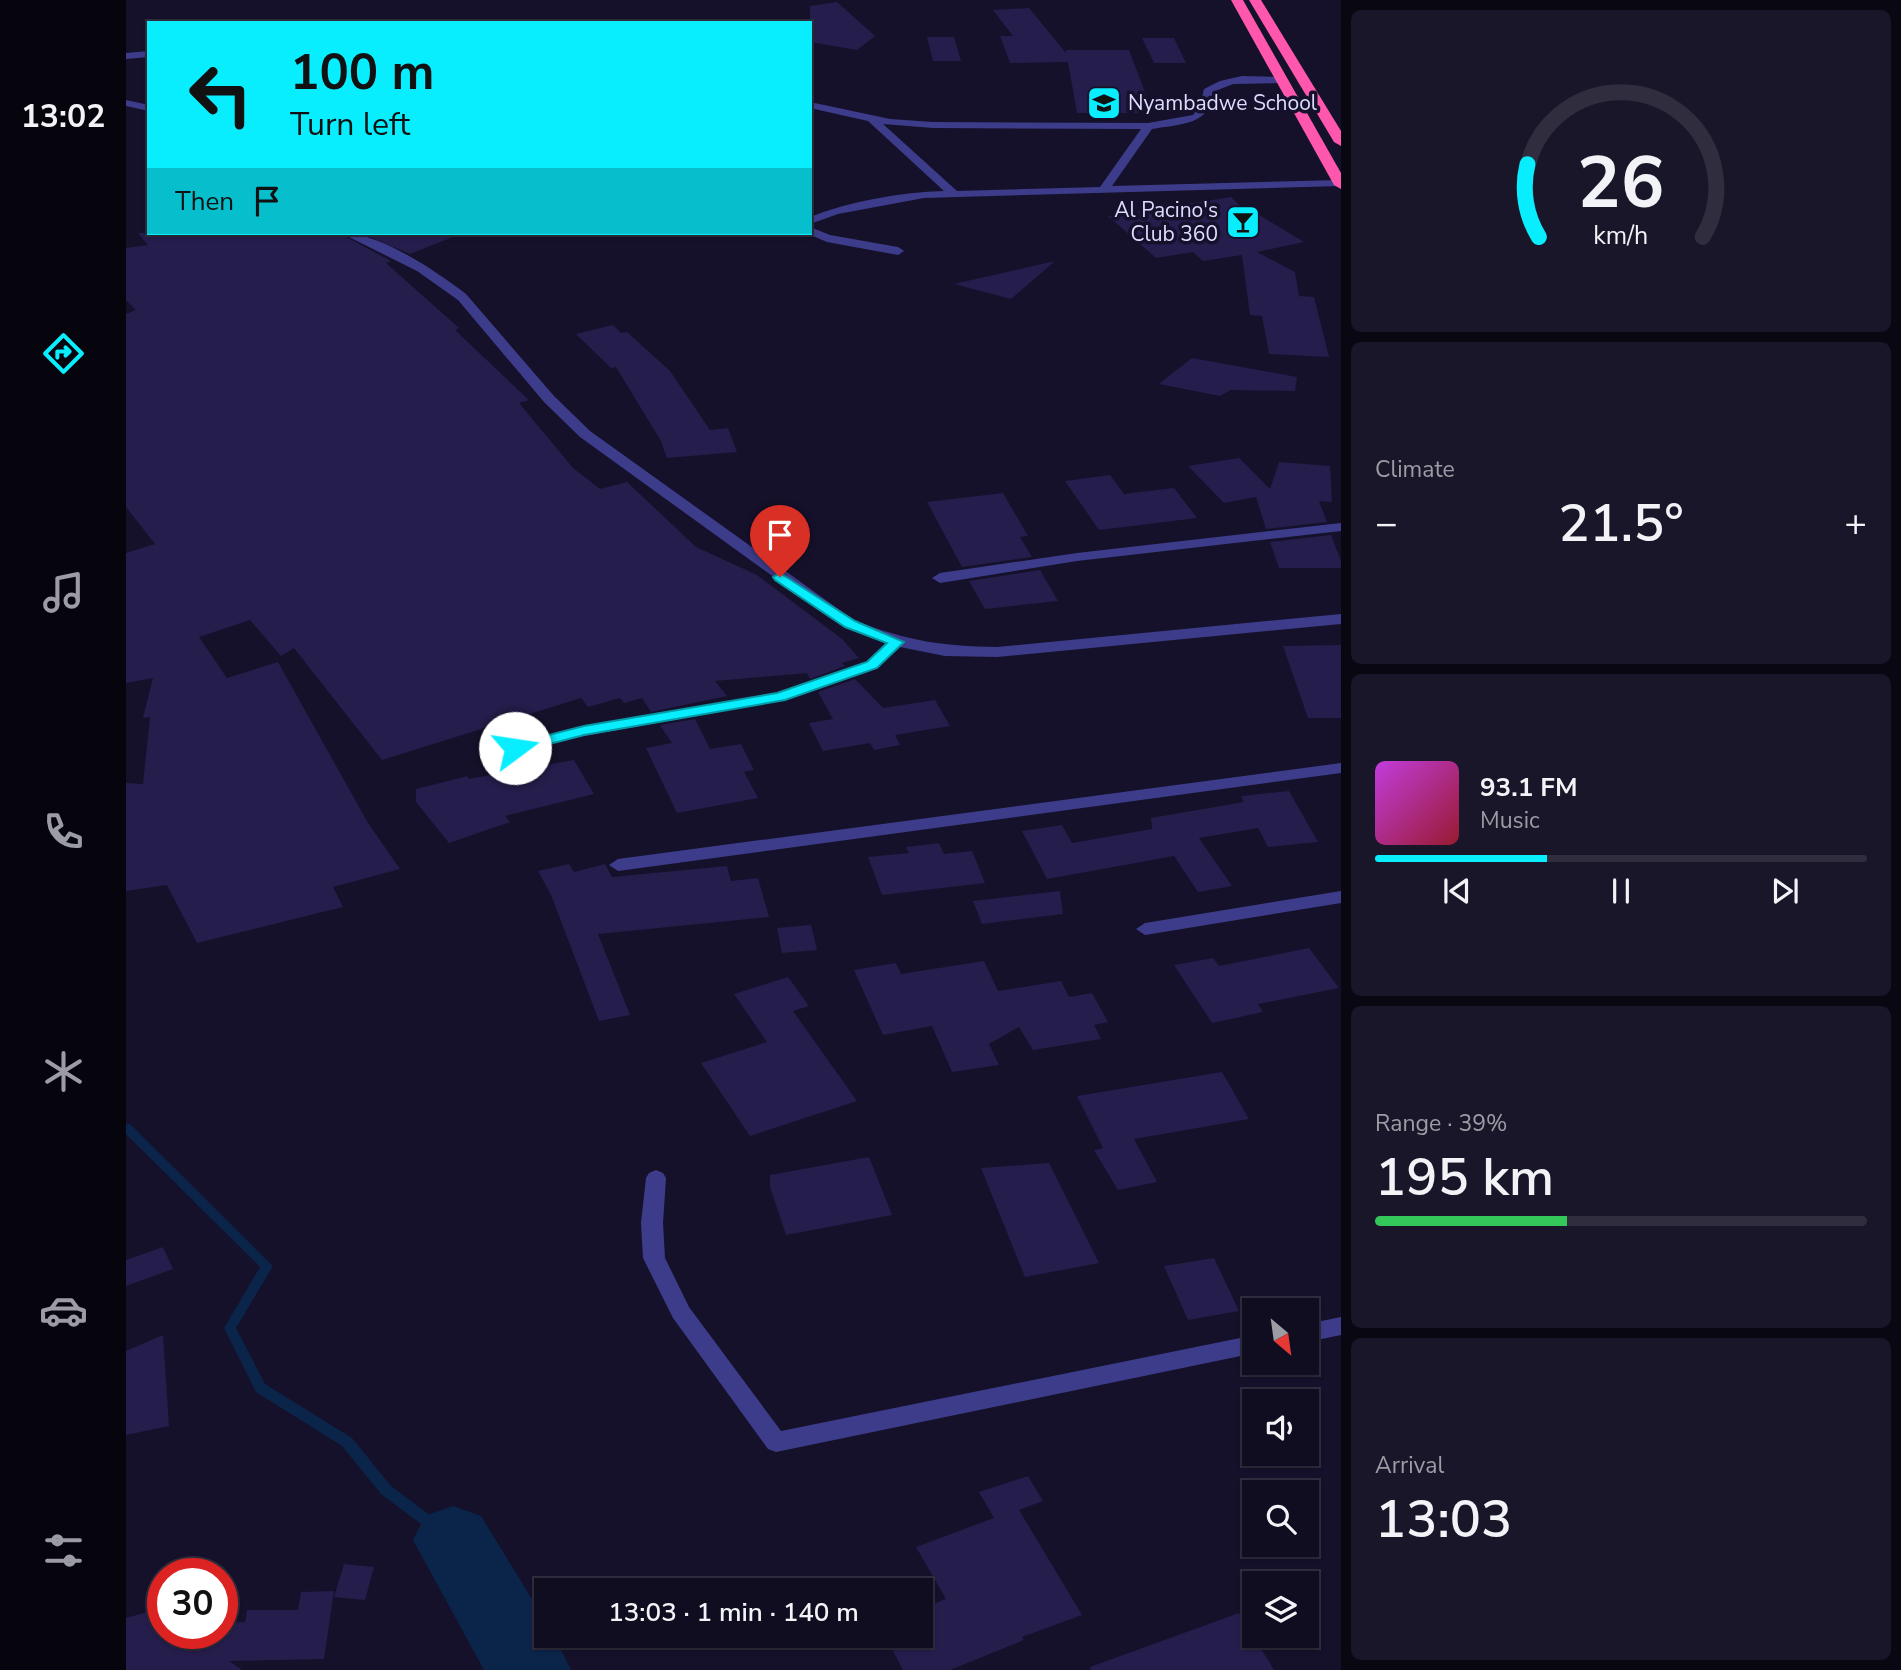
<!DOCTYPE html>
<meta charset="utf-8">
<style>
body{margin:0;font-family:"Nunito Sans",sans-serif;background:#191629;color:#f1f3f6;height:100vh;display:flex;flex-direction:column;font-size:26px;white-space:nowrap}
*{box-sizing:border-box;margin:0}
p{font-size:23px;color:#9c9ca5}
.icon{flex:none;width:38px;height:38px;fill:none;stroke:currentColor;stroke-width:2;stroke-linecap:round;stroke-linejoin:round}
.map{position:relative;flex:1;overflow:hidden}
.drawer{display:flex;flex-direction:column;gap:10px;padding:10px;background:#090712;width:560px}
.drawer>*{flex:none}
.hud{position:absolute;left:21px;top:21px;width:665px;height:214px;border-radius:0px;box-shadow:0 2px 5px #0004,0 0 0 2px #302d3e;background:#08eeff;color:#111;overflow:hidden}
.needle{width:46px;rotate:151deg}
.buttons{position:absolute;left:1116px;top:1298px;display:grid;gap:14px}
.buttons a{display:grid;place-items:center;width:77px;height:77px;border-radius:0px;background:#100d20;box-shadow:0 2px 5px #0004,0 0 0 2px #302d3e;font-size:35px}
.speed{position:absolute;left:21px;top:1558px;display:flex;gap:14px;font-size:35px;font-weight:700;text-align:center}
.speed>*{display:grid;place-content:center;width:91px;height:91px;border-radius:50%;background:#100d20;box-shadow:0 2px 5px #0004,0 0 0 2px #302d3e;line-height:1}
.speed .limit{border:10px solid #d22;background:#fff;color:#111}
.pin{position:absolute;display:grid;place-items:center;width:60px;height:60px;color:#fff;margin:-72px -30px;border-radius:50% 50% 50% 0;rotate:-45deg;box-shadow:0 0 7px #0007}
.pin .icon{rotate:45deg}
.me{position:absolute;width:77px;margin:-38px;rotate:76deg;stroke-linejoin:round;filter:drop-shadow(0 0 5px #0008)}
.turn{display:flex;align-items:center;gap:24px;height:147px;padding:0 28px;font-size:32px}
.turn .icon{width:91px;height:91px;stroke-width:2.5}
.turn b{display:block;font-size:49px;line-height:60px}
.then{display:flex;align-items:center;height:66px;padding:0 28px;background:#0003;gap:14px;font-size:26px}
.big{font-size:52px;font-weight:600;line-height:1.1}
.drawer .tile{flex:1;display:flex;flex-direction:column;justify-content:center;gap:10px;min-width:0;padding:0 24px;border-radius:10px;background:#191629}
.drawer .dial{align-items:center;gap:0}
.dial svg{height:182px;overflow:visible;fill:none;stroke:#302d3e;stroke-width:7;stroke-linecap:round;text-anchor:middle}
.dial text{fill:#f1f3f6;stroke:none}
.song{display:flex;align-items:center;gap:21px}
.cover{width:84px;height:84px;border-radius:10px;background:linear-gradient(135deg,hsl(290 70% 55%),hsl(350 70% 35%))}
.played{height:7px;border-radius:4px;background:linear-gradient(90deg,#08eeff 35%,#302d3e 35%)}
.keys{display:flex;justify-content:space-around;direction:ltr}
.heat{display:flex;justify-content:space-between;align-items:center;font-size:38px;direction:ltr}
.charge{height:10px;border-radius:5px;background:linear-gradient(90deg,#34c759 39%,#302d3e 0)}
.trip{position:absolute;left:408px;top:1578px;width:399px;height:70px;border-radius:0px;background:#100d20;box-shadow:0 2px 5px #0004,0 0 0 2px #302d3e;font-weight:600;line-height:70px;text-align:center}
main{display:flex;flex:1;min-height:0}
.dock{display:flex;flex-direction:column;width:126px;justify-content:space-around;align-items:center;background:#06050d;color:#9c9ca5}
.dock .icon{width:49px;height:49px}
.dock .on{color:#08eeff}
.dock b{font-size:32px;color:#f1f3f6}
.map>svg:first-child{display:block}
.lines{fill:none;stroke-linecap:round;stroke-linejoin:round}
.stream{fill:#0b244a;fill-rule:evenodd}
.river{fill:#0b244a;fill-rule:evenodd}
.building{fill:#251d4c}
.street{fill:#3d3c8a;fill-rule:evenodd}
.highway{fill:#ff57ad;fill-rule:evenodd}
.route{fill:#08eeff;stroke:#059ba6;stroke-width:2}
.labels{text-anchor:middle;stroke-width:7;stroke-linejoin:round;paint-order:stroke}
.far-poi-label{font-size:21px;fill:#dedcff;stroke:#15112b;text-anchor:start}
</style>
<main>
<nav class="dock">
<b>13:02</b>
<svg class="icon on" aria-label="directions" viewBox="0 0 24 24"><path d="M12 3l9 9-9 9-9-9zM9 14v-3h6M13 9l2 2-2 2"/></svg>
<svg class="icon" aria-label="music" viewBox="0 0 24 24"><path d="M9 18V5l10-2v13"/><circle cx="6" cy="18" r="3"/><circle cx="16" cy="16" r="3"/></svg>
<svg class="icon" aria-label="phone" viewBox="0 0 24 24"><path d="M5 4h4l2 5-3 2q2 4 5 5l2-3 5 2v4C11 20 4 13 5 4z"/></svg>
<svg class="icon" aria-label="climate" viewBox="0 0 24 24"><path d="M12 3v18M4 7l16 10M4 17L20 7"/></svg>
<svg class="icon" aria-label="car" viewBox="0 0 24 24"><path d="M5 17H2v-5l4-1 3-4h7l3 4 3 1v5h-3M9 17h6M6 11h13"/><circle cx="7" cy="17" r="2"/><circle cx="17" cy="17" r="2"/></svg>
<svg class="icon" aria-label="filters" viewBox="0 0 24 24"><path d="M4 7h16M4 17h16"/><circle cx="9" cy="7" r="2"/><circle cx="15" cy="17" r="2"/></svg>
</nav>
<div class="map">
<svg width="1215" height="1670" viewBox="0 0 1215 1670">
<rect width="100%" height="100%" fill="#15112b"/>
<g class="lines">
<path class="stream" d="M0 1123 4 1124 147 1266 110 1328 139 1384 226 1438 265 1486 332 1536 334 1540 332 1544 327 1546 322 1544 255 1494 216 1446 130 1392 98 1328 134 1267 0 1134Z"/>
<path class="river" d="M327 1506 355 1516 420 1622V1636H428L445 1670H358L287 1540 299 1516Z"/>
</g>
<g class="building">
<path d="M711 2 749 36 731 50 684 42V6Z"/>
<path d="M903 8 940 53V50H1003L1027 113H951L942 62 884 63 874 36H887L867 10Z"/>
<path d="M801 37H828L835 61H807Z"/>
<path d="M1016 38H1048L1060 63H1028Z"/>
<path d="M1105 197 1123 214 1130 213 1178 242 1131 252 1169 272 1173 296 1188 297 1203 357 1143 354 1136 316 1124 315 1116 255 1077 261 1067 252 1030 258 982 216Z"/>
<path d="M12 233H213L265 261 260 263 333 328 329 330 403 400 393 403 447 468 474 489 501 482 570 547 631 575 716 639 733 658 716 663 719 666 684 679 681 673 589 681 601 696 525 712 516 698 498 703 494 698 462 707 455 698 256 760 168 648 155 656 124 620 73 637 101 678 152 662 242 823 274 869 207 887 217 907 71 943 41 885 0 891V783L17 784 24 717 17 718 27 678 0 683V553L29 544 0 507V314L10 310 0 300V248L22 245Z"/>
<path d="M235 233H332V235L284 254Z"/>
<path d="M929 261 885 299 828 284Z"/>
<path d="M487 325 495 333 501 332 544 371 584 430 602 428 611 452 541 458 535 441 490 367 485 368 450 334Z"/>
<path d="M1066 358 1171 377 1169 391 1105 390 1094 396 1033 384Z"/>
<path d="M1113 458 1144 489 1153 462 1204 466 1206 502 1193 501 1201 522 1140 529 1130 497 1098 503 1062 466Z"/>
<path d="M984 475 998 494 1048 488 1071 518 973 530 939 481Z"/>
<path d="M877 493 902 536 894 537 906 557 836 567 801 502Z"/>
<path d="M1205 535 1215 561V568H1153L1144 542Z"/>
<path d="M914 570 932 601 859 609 843 581Z"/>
<path d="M1215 645V718H1182L1157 646Z"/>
<path d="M729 679 757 708 809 700 824 726 769 735 774 745 748 750 744 743 697 751 683 723 707 719 692 692Z"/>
<path d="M569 719 584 749 615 744 628 770 618 772 632 798 551 813 520 748 546 743 534 725Z"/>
<path d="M448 760 468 794 379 816 384 822 323 843 290 802V789L342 776V779Z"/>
<path d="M1163 791 1192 842 1142 847 1132 828 1073 838 1106 886 1072 892 1048 856 921 879 896 831 936 825 946 843 1026 829 1025 818 1118 802 1115 796Z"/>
<path d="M813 843 818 854 846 851 859 883 756 895 742 857 783 853 780 847Z"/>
<path d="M443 864 448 872 479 864 486 877 601 866 605 881 632 878 643 917 472 934 504 1015 473 1021 425 895 412 871Z"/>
<path d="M934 891 937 914 856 924 847 901Z"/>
<path d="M685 925 691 950 656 953 651 928Z"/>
<path d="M1183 948 1213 988 1132 1004 1137 1012 1086 1023 1048 965 1087 958 1093 966Z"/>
<path d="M858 961 872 991 935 981 943 997 966 993 982 1022 968 1025 975 1039 907 1050 893 1027 863 1044 873 1065 826 1072 806 1026 757 1035 728 970 770 963 775 974Z"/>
<path d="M662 977 683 1006 667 1011 731 1101 624 1136 575 1063 641 1042 608 994Z"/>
<path d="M1096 1072 1123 1119 1008 1139 1031 1182 992 1190 968 1150 977 1148 951 1096Z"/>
<path d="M743 1157 766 1215 660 1235 644 1187V1175Z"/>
<path d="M923 1163 973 1263 899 1277 855 1168Z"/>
<path d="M37 1247 47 1269 0 1286V1260Z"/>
<path d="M1088 1258 1113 1311 1062 1320 1038 1266Z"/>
<path d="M37 1335 43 1426 0 1435V1351Z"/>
<path d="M902 1476 917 1501 893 1510 956 1615 896 1637 898 1640 824 1670H777L759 1636H794V1609L820 1599 790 1547 868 1518 853 1492Z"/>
<path d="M218 1564 248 1567 239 1600 208 1597Z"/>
<path d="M208 1591 198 1659 103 1661 116 1670H0V1618L32 1609 36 1633H96V1623L119 1622 121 1610H172L175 1592Z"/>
<path d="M1113 1613 1148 1670H965L964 1667Z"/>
</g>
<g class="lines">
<g class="street">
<path d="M23 51V57L0 59V53Z"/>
<path d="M1116 76 1154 77 1159 80 1154 83 1107 84 1087 92C1085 126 1053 124 1026 129L986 186 1214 180 1215 186 798 198 712 214 684 224V217C725 201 775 192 818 191L742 121 684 108V102L764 119 807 122 1022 123 1067 115 1074 106 1078 89 1094 81ZM757 124 807 128 1015 129 974 187 831 191Z"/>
<path d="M0 100 23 105V111L0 106Z"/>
<path d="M684 227 704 235 772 247 778 251 772 255 701 242 680 233H684Z"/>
<path d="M215 233C252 231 311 272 340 294L428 396 464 431 729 621C784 641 813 646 871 647L1215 614V624L871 657 819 656 774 647 752 668 660 700 458 736 366 759 360 758 358 754 360 750 458 726 651 693 740 662 760 643 719 627 703 617 454 437 418 402 332 300 291 271Z"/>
<path d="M1215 523V531L951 561 814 583 806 578 814 573 951 553Z"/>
<path d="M1215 763V773L492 871 483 865 492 859Z"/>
<path d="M1215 891V903L1019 935 1010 929 1019 923Z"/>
<path d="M530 1170 537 1173 540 1178 537 1223 539 1258 563 1307 655 1431 1129 1335V1353L650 1452 642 1449 547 1318 517 1258 515 1223 520 1178 523 1173Z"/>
<path d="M1215 1317V1335L1181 1342V1324Z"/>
</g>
<g class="highway">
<path d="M1105 0H1117L1215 173V189L1208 185Z"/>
<path d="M1123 0H1135L1215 131V146L1208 142Z"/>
</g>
</g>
<path class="route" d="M654 573 729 621 778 642 751 668 659 700 458 735 389 753 381 748 383 745 458 726 651 693 741 662 761 643 719 627 649 580 647 577Z"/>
<defs>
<g id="school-square" transform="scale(1.75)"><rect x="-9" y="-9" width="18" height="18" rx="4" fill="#08eeff" stroke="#15112b"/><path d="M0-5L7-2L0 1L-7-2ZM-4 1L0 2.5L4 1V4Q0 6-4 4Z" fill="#111"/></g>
<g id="bar-square" transform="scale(1.75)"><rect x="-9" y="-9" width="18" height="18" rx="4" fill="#08eeff" stroke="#15112b"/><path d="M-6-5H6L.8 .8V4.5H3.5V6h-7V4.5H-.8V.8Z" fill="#111"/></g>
</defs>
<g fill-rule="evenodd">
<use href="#school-square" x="978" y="103"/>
<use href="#bar-square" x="1117" y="222"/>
</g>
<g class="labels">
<g class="far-poi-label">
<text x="1002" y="110">Nyambadwe School</text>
<text x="1092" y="217" text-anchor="end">Al Pacino's<tspan x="1092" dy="24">Club 360</tspan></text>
</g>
</g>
</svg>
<div class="buttons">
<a><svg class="needle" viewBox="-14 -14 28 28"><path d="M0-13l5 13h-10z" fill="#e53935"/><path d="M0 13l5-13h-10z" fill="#9c9ca5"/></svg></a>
<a><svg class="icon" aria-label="sound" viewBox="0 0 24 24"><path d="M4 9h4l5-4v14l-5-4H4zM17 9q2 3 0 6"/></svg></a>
<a><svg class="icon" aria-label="search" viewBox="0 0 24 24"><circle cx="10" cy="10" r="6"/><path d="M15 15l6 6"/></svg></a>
<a><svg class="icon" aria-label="layers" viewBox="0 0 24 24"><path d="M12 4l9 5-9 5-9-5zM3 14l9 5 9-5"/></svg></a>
</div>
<div class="speed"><div class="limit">30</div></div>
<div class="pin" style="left:654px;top:577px;background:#d93025"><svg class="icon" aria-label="arrive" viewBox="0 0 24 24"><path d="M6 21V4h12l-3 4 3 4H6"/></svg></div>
<svg class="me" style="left:389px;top:748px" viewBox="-20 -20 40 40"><circle r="19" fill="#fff"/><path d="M0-13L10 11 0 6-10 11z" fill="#08eeff"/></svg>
<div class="trip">13:03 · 1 min · 140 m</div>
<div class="hud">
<div class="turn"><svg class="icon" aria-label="left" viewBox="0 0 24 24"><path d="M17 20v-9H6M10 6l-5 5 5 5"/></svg><div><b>100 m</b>Turn left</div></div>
<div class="then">Then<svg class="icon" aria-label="arrive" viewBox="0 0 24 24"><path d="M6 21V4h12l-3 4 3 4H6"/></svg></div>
</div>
</div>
<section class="drawer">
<div class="tile dial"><svg viewBox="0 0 100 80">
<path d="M14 69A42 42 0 1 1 86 69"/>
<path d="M14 69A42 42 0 0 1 9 37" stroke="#08eeff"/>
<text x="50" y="56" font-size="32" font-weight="700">26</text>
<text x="50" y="72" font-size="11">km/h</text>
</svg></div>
<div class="tile"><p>Climate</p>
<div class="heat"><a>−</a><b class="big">21.5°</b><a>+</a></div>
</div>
<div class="tile">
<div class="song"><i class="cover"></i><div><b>93.1 FM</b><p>Music</p></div></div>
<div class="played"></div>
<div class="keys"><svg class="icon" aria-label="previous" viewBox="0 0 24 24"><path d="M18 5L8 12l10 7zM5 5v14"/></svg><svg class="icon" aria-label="pause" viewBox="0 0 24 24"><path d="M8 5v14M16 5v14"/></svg><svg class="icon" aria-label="next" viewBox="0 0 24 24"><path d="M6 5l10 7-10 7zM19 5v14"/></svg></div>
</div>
<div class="tile"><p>Range · 39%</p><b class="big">195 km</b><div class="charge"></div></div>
<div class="tile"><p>Arrival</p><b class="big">13:03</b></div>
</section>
</main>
